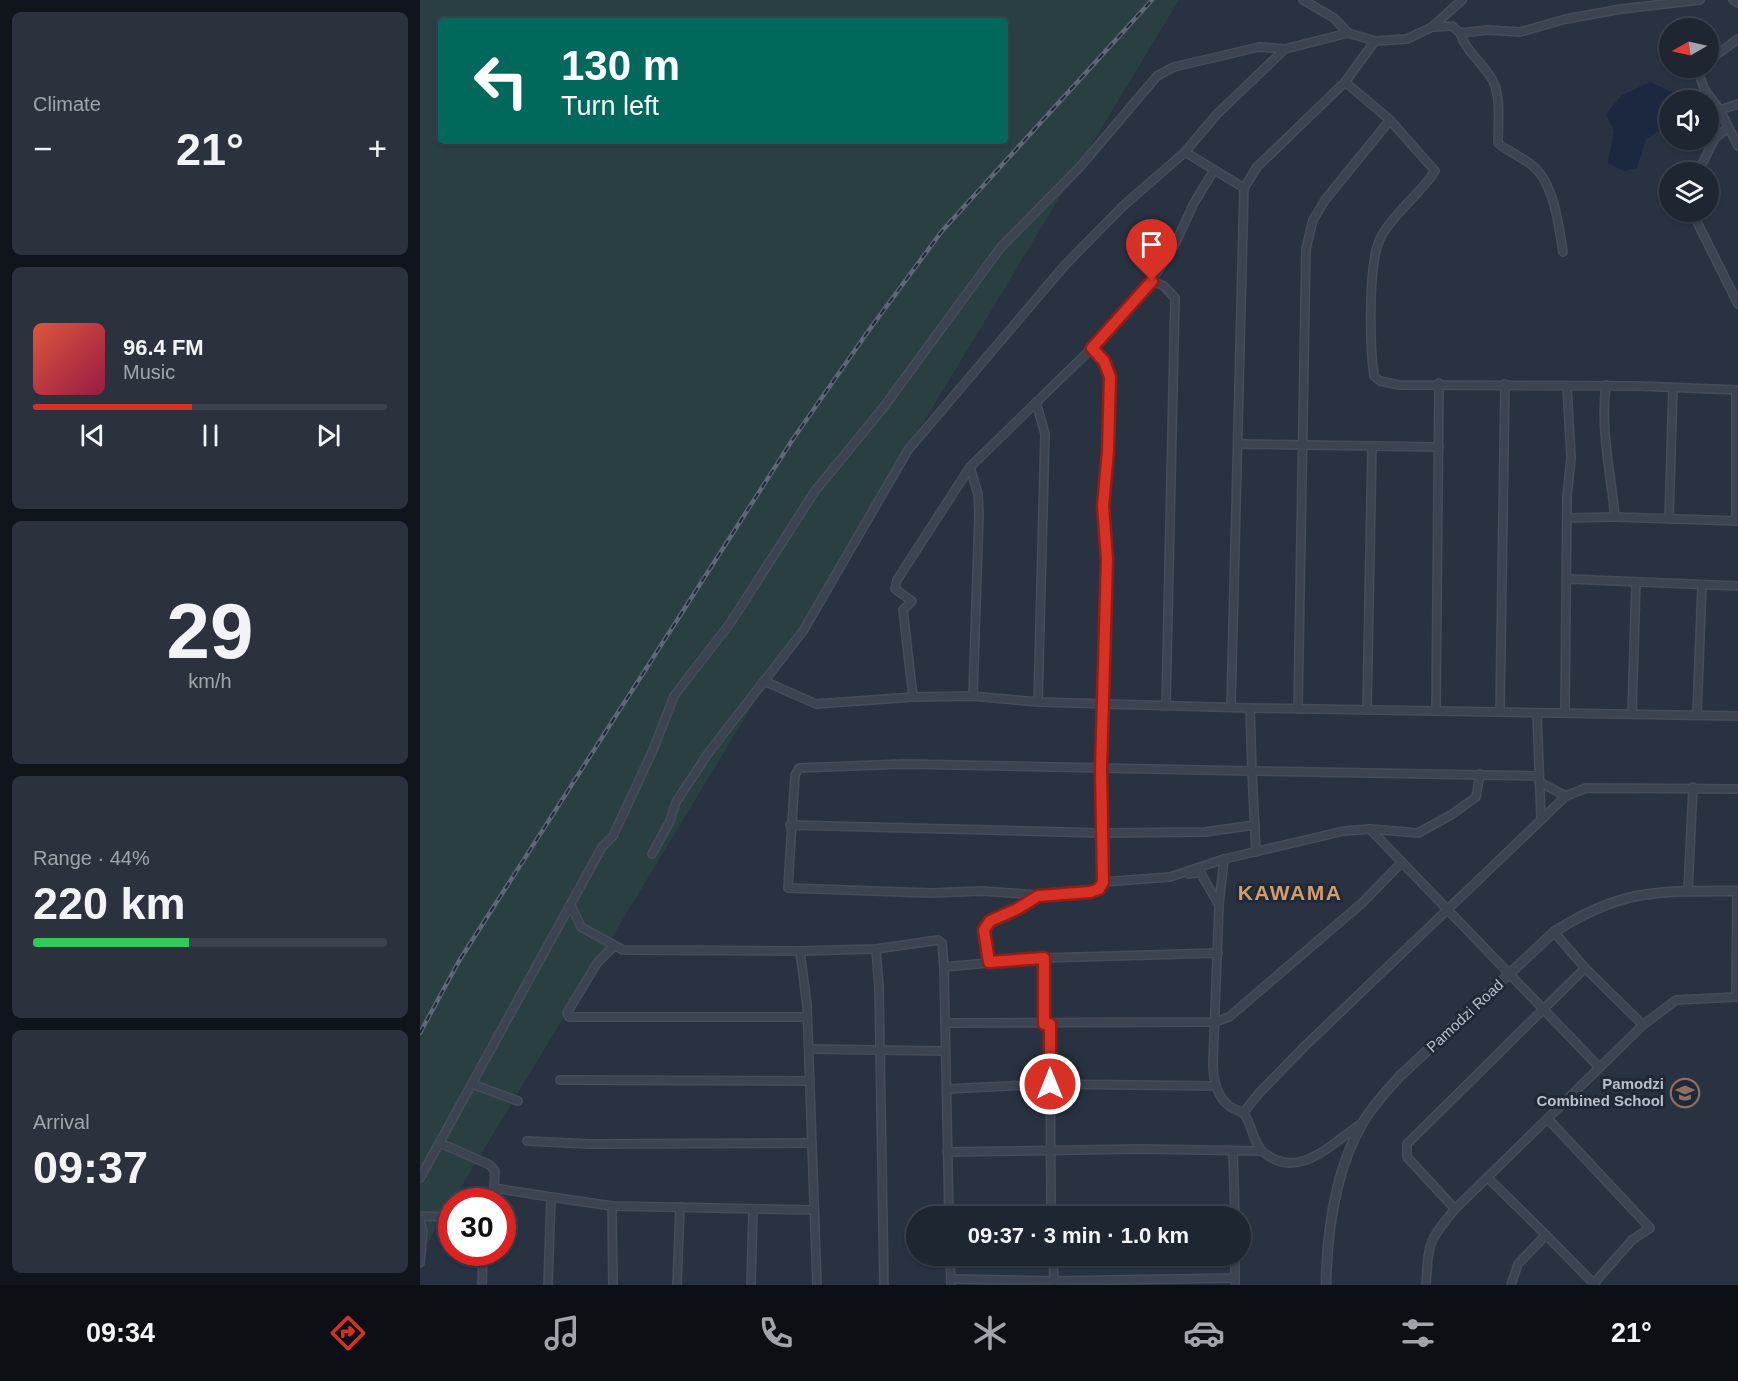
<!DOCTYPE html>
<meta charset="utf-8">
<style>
body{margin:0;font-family:Arial,sans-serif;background:#2b323d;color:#f1f3f6;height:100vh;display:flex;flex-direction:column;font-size:22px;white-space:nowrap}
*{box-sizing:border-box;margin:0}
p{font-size:20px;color:#a1a5ab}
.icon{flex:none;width:33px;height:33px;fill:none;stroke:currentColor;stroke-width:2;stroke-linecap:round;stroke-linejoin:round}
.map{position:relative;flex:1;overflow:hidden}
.side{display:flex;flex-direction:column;gap:12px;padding:12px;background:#10151b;width:420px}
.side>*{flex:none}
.top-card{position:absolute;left:18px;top:18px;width:570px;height:126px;border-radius:6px;box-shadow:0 2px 4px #0004,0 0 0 2px #3c434d;background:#00695c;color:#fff;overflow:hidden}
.needle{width:39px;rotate:261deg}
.controls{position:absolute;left:1239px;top:18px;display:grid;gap:12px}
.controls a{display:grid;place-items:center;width:60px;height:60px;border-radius:50%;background:#1e2631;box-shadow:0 2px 4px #0004,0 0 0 2px #3c434d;font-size:30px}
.speed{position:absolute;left:18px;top:1188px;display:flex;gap:12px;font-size:30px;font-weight:700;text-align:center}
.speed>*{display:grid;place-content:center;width:78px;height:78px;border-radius:50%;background:#1e2631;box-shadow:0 2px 4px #0004,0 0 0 2px #3c434d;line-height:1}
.speed .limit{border:9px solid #d22;background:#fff;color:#111}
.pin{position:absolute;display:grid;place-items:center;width:51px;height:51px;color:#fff;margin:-62px -26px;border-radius:50% 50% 50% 0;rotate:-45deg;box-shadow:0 0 6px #0007}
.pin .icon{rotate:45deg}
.me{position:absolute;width:66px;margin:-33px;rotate:0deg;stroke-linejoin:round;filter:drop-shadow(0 0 4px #0008)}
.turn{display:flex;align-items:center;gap:21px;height:126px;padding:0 24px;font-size:27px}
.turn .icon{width:78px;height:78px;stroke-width:2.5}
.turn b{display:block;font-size:42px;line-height:51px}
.big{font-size:45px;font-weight:600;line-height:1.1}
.side .widget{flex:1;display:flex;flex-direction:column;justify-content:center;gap:9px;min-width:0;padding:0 21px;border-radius:9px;background:#2b323d}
.side .dial{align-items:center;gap:0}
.dial b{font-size:78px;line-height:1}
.song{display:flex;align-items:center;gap:18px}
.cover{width:72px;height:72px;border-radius:9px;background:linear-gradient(135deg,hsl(10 70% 55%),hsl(340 70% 35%))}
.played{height:6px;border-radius:3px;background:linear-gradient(90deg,#d93025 45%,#3c434d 45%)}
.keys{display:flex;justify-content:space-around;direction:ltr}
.heat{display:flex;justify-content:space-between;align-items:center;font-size:33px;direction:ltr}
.charge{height:9px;border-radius:4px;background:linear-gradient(90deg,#34c759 44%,#3c434d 0)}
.trip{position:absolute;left:486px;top:1206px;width:345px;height:60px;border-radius:30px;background:#1e2631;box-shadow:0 2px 4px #0004,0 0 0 2px #3c434d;font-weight:600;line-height:60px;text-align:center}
.tab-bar{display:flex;height:96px;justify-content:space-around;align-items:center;background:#0c0f14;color:#a1a5ab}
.tab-bar .icon{width:42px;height:42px}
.tab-bar .on{color:#d93025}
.tab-bar b{font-size:27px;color:#f1f3f6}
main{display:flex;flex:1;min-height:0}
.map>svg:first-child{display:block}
.green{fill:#2a3f42;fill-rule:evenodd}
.water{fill:#1b2840}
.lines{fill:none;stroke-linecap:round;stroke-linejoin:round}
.minor-casing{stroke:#464d5a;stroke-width:10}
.tertiary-casing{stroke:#464d5a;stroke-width:11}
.minor{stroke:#3c4451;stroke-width:7}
.tertiary{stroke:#3c4451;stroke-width:8}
.rail-casing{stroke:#5e6878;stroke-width:4.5}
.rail{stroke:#202937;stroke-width:2;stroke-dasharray:7;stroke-linecap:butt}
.route-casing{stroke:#8d1f18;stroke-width:15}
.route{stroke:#d93025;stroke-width:10}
.labels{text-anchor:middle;stroke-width:6;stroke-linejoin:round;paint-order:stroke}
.street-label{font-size:15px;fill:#b9bfcb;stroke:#202937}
.poi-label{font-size:15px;font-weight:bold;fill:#b9bfcb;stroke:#202937;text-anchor:end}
.district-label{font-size:21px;font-weight:bold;letter-spacing:1.5px;fill:#d29d6d;stroke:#202937}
</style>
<main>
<section class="side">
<div class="widget"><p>Climate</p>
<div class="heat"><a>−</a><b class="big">21°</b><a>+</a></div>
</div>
<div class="widget">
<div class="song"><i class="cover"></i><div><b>96.4 FM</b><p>Music</p></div></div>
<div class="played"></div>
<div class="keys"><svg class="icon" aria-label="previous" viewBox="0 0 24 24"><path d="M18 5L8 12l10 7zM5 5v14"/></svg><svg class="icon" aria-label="pause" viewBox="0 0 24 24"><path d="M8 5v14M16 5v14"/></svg><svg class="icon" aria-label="next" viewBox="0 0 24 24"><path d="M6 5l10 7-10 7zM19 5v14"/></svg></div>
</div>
<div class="widget dial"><b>29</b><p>km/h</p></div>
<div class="widget"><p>Range · 44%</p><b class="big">220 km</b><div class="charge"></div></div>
<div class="widget"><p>Arrival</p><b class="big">09:37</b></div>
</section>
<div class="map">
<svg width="1318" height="1285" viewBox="0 0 1318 1285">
<rect width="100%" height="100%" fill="#283241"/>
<path class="green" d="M0 0H759L0 1255ZM21 21H585V141H21Z"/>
<path class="water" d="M1230 82 1263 97 1262 100H1250L1249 124 1226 139 1217 168 1204 171 1188 163 1194 131 1186 114 1201 96Z"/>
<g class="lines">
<g class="minor-casing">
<g id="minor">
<path d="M883 0 914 18 928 33"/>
<path d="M1313 0 1318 3"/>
<path d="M1012 27 1032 26 1040 33 1068 30 1100 32 1146 19 1201 9 1280 0"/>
<path d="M1040 33C1046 53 1066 65 1074 83 1081 100 1078 124 1078 143 1090 153 1103 157 1114 167 1134 184 1139 227 1143 252"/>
<path d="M1288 61 1318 39"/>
<path d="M1281 68 1279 73 1284 89 1300 110 1318 104"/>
<path d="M925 82 970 120"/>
<path d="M1300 110 1318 146"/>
<path d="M765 152 824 188"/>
<path d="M1278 172 1295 138 1308 128"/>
<path d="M1272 212 1318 304"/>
<path d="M732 281 744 286 755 298 746 705"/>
<path d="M672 348 684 361 690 377 688 451 683 506 687 559 681 769 683 882 679 889 670 892 618 895 562 891 511 893 368 888 375 775 379 768 483 764 832 771 836 852"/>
<path d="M1186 385C1180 429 1191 474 1195 517L1318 521"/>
<path d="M616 402 625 434 618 702"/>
<path d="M818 444 1019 447"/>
<path d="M550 467 558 494 559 515 553 696"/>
<path d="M1147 518 1195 517"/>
<path d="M1249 519 1253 388"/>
<path d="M1316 521V390"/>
<path d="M1148 579 1318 586"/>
<path d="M344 681 396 704 493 697 553 696 618 702 830 708 1318 716"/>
<path d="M493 697 483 610 492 601 475 589 477 580 550 467 672 348 725 291 755 244 774 203 794 170"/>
<path d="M811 707 824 188 837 167 925 82 955 41"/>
<path d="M830 708 832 771 1118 776"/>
<path d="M878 709 886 249 893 220 905 200 970 120 1015 171C1000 194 976 211 962 235 947 259 950 348 954 376L960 381 979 385 1219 386 1318 390"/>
<path d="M1016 709 1019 383"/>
<path d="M947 710 952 447"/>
<path d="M1080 710 1085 384"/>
<path d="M1117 713 1121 818"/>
<path d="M1145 713 1147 496 1151 458 1147 386"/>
<path d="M1212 713 1216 583"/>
<path d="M1277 714 1282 585"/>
<path d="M1119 782 1146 796"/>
<path d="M370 825 681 833 785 832 835 825"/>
<path d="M950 829 1179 1067"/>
<path d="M232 854 250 821 256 802 289 752 383 631 488 450 645 265 703 206 765 152 797 114 865 49"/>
<path d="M804 859 799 905 793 1062C793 1077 795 1094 808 1105 812 1109 820 1110 824 1114 832 1124 833 1143 843 1152 878 1182 912 1143 941 1124"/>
<path d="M769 874 780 872 799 905"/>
<path d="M683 882 750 877 804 859 924 831 950 829 998 833 1031 815 1056 797 1060 774"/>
<path d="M1268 891 1273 787"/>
<path d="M151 905 161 927 203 950 380 951 387 1005 397 1285"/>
<path d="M1134 932 1165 968 1223 1025"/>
<path d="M194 946 177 963 147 1013 149 1017H387"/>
<path d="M456 949 459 987 464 1285"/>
<path d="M380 951 456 949 518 940 522 943 524 967"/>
<path d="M624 958V1024"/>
<path d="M569 962 565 925 618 895"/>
<path d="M1316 997 1317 891"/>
<path d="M525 1023 795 1022 809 1017 942 903 982 862"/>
<path d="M630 1024 631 1216"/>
<path d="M389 1049 525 1051"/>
<path d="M140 1080 390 1081"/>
<path d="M52 1084 98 1101"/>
<path d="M527 1089 630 1084 795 1086"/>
<path d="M823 1113 840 1092 885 1046 1146 796 1166 788 1318 789"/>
<path d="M1128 1119 1230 1228 1212 1240 1175 1282"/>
<path d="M107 1141 170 1144 392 1143"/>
<path d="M20 1143 70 1165 75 1171 74 1188"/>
<path d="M527 1152 721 1149 842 1151"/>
<path d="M813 1152 815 1216"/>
<path d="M0 1178 182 847 193 836 233 750 254 696 311 622 395 491 463 408 581 247 659 168 737 76 754 67 839 47 865 49 928 33 955 41 987 39 1012 27 1042 0"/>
<path d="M1068 1178 1126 1235 1098 1264 1091 1285"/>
<path d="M70 1202 74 1188 131 1197"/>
<path d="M192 1206 193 1285"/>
<path d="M1035 1209 987 1157V1144L1165 968"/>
<path d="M0 1216 32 1217"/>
<path d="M529 1216 524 967 624 958 798 953"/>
<path d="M567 1216 815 1214"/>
<path d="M0 1220 3 1231 0 1263"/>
<path d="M1126 1235 1175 1285"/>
<path d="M530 1256 531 1285"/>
<path d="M633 1256 634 1285"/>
<path d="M531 1279 634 1281 815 1278"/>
<path d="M62 1285 63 1252"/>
<path d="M128 1285 131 1197 192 1206 394 1210"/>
<path d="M257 1285 260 1207"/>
<path d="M331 1285 333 1211"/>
<path d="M815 1285V1256"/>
<path d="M1006 1285C1009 1242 1007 1243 1035 1209L1223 1025 1256 1000 1318 997"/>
</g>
</g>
<g class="tertiary-casing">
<path id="tertiary" d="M906 1285C907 1232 915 1171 942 1124 952 1106 966 1092 979 1077L1134 932C1203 888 1239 891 1318 891"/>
</g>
<use href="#minor" class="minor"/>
<use href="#tertiary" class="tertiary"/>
<g class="rail-casing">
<path id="rail" d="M0 1033 39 961 373 439 449 330 522 231 732 0"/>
</g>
<use href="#rail" class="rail"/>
</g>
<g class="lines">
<g class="route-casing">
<path id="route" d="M630 1084V1024H624V958L569 962 564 930 570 921 597 909 618 896 670 892 679 889 683 882 681 769 687 559 683 506 688 451 690 377 684 361 672 348 732 281"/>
</g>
<use href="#route" class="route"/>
</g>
<defs>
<g id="school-ring" transform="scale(1.5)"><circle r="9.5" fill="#202937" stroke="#8d6e63" stroke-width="1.5"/><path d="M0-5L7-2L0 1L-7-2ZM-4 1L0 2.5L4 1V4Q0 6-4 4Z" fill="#8d6e63"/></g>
</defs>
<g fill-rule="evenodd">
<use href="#school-ring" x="1265" y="1093"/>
</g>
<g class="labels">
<g class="street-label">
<text transform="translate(1045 1016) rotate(-43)" y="5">Pamodzi Road</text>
</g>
<g class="poi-label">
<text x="1244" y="1089">Pamodzi<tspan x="1244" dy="17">Combined School</tspan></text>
</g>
<g class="district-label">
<text x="870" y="900">KAWAMA</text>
</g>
</g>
</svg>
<div class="controls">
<a><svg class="needle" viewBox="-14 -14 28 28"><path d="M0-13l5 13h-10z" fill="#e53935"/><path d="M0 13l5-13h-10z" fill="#a1a5ab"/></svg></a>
<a><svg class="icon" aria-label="sound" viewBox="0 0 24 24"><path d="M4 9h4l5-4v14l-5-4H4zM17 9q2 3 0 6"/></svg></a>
<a><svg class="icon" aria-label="layers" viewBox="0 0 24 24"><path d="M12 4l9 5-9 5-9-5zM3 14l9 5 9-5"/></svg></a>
</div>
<div class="speed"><div class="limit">30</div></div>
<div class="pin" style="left:732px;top:281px;background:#d93025"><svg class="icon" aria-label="arrive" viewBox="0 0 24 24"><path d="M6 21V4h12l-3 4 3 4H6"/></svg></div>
<svg class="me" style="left:630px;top:1084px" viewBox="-20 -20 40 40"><circle r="17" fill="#d93025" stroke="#fff" stroke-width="3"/><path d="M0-11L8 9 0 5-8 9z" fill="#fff"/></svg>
<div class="trip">09:37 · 3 min · 1.0 km</div>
<div class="top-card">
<div class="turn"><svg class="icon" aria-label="left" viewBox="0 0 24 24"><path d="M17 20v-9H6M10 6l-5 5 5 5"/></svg><div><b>130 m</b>Turn left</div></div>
</div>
</div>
</main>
<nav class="tab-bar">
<b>09:34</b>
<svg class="icon on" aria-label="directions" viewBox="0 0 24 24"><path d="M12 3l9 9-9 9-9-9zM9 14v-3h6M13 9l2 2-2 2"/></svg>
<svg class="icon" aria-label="music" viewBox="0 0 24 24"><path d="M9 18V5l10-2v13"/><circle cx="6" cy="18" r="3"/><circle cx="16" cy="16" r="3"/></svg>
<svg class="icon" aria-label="phone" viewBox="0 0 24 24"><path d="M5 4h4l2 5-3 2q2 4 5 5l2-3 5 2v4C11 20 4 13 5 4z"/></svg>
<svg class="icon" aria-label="climate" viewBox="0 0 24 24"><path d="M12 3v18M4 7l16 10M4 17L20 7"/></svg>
<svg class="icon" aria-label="car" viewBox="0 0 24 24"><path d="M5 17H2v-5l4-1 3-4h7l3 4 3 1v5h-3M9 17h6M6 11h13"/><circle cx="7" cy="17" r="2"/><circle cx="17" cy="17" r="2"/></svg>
<svg class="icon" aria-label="filters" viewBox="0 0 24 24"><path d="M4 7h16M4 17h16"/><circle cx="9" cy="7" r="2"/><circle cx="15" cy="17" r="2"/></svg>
<b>21°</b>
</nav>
